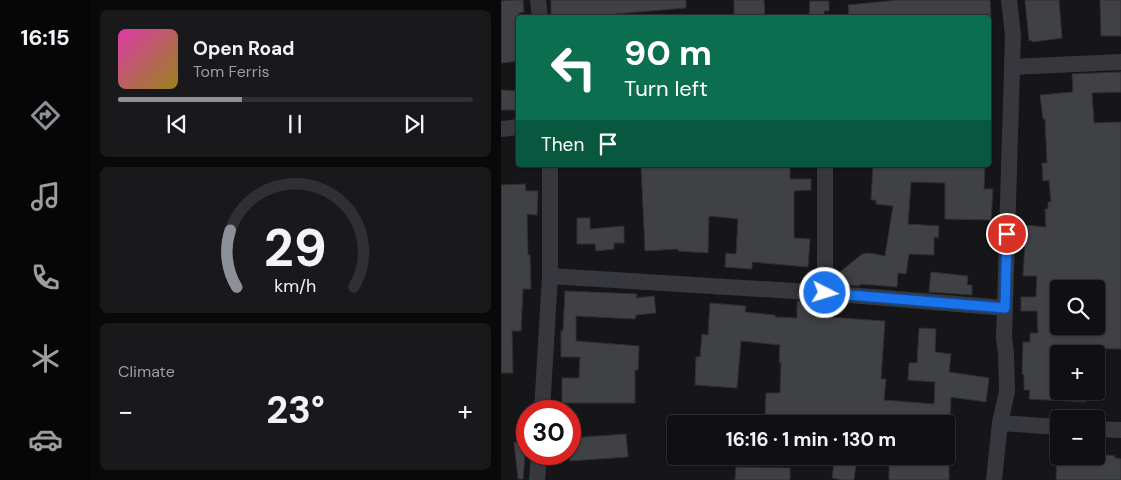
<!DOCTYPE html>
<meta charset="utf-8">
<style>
body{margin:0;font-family:"DM Sans",sans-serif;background:#19191b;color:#f1f3f6;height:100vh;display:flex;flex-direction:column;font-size:19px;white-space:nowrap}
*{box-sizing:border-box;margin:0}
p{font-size:16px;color:#9c9d9f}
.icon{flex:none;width:28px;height:28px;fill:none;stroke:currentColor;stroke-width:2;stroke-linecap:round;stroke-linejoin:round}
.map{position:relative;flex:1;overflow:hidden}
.drawer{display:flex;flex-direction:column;gap:10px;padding:10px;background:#09090a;width:411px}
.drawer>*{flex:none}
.hud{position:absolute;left:15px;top:15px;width:475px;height:152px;border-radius:5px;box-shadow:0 1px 4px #0004,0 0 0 1px #303032;background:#0b6e4f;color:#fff;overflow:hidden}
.fabs{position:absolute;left:549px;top:280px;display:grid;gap:10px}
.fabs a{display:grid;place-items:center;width:55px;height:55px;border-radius:5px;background:#101012;box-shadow:0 1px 4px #0004,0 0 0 1px #303032;font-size:25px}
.speed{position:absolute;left:15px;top:400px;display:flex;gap:10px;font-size:25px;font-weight:700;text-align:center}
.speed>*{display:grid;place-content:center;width:65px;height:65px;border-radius:50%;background:#101012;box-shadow:0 1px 4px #0004,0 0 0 1px #303032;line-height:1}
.speed .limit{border:8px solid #d22;background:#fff;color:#111}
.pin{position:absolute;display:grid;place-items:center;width:42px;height:42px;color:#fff;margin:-21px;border:2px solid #fff;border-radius:50%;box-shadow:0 1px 5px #0007}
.me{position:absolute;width:55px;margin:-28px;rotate:95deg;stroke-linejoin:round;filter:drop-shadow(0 0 4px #0008)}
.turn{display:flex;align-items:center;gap:18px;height:105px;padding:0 25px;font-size:22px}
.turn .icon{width:65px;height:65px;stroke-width:2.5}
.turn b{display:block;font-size:35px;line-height:42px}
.then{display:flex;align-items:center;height:48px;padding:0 25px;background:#0003;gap:10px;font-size:19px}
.big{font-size:38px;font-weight:700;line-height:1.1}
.drawer .widget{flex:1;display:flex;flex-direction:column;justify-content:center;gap:8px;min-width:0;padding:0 18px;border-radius:8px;background:#19191b}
.drawer .dial{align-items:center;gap:0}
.dial svg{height:130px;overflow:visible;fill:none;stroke:#303032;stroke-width:7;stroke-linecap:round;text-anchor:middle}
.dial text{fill:#f1f3f6;stroke:none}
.song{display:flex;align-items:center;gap:15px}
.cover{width:60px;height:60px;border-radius:8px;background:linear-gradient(135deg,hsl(320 70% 55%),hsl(50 70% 35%))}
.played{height:5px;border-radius:2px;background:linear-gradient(90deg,#8c9099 35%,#303032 35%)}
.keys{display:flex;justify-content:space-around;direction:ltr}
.heat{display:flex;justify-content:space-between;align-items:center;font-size:28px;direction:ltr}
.trip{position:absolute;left:166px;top:415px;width:288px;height:50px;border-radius:5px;background:#101012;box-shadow:0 1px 4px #0004,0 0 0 1px #303032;font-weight:700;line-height:50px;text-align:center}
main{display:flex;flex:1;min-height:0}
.tabs{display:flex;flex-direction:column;width:90px;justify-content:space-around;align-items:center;background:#060607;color:#9c9d9f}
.tabs .icon{width:35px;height:35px}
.tabs .active{color:#8c9099}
.tabs b{font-size:22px;color:#f1f3f6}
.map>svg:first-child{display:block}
.building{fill:#404145;stroke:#303034;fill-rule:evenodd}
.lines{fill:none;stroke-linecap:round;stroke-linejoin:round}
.minor{stroke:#37383d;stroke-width:16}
.route-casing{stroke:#114b97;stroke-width:12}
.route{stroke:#1a73e8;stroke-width:9}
</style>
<main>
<nav class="tabs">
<b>16:15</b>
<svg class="icon active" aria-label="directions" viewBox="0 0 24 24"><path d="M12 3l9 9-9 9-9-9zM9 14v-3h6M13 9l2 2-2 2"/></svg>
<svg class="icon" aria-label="music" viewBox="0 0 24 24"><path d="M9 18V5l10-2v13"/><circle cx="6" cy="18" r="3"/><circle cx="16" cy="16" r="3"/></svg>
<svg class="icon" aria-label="phone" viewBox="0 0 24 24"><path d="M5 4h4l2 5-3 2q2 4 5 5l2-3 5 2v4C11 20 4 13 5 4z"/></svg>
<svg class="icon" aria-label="climate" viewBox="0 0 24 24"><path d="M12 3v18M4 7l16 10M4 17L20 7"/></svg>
<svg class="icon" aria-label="car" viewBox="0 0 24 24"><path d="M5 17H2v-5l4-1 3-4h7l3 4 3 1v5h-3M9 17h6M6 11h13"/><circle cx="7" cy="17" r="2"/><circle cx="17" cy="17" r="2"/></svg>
</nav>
<section class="drawer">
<div class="widget">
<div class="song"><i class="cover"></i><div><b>Open Road</b><p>Tom Ferris</p></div></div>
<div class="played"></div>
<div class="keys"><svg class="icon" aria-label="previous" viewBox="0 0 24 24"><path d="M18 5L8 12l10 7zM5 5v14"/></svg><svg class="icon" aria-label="pause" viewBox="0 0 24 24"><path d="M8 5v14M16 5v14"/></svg><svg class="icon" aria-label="next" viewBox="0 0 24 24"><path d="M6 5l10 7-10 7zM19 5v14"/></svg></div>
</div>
<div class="widget dial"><svg viewBox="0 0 100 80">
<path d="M14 69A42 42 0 1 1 86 69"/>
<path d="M14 69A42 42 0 0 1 10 34" stroke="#8c9099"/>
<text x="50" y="56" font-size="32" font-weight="700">29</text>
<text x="50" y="72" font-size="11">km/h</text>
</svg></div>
<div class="widget"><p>Climate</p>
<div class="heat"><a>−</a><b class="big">23°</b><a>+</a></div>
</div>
</section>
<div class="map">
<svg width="620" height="480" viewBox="0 0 620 480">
<rect width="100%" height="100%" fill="#161618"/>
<g class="building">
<path d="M13 0H22L23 12 18 13V61L0 63V1Z"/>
<path d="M50 0H185V8L113 14V18H50Z"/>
<path d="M233 0H263L264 18H233Z"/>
<path d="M397 0H489L490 18H348L347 5Z"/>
<path d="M524 0H558L561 38 531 42V40L528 41Z"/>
<path d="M599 0H620V36H600Z"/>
<path d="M309 1H328V11H323V18H308Z"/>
<path d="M620 72V92L591 93 593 123 620 122V349L575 348V354H558V391H586L585 402 528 399 529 390H523V375L521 374 522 342H529V333H537L536 311H520V297H535L536 276H522L524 241 521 240 522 225 545 227 544 209H547V202H550L548 180 542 181 541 163H546L544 119H542L539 95 572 92 571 74ZM558 289H597L595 335 558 334Z"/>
<path d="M0 90 18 91V110H0Z"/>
<path d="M140 165H289V179H310V190L293 191V238L309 239 307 267 251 262V269L224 267 225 253 235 254 237 219 208 216 207 253 177 251V249L144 251Z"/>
<path d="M372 165H484L483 189H492L490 220 444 219V183L410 182 407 224 438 226 437 238 433 237V255L408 254 405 274 397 273 396 287 359 284V286L337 284 339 272 361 254 368 253 384 256 392 206 375 204V200H370Z"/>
<path d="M24 184 25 191H37L36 215 26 214 27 255H29L30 289H22L20 331H11L12 373H0V185Z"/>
<path d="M76 218H89V229L123 226V243H113V249L95 251 94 244H76Z"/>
<path d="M430 272 467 276 466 285H471V295L428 292Z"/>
<path d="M64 291 136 294 135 298 153 296 155 313 135 315 134 319 75 316V341L138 346 137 370H134V403H61V378H78L79 357H60V331H62Z"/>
<path d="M296 301 312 302V316L384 321 380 379H385L383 400 433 404 434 382 407 380 408 363H416L418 328 435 329 434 352 450 354 448 372 488 378 485 402 450 397 449 424H333V422L264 419 265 393H279L280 362H278L279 345 240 341 236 388 194 385 195 357H199L201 334 207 335 209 303 245 306 244 312 274 315V317L296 318Z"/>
<path d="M125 434 127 457 69 461V438Z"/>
<path d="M13 442 25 443 22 479H17Z"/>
<path d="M599 454 614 456V458L620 459V480H555L556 456H577V459L598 461Z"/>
<path d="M334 456H356L353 480H342L331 478Z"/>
<rect x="388" y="456" width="60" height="24"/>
<path d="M235 467 289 468V480H234Z"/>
</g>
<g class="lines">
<g class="minor">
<path d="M37 0 39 18"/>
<path d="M511 67 620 62"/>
<path d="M0 129 18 127"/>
<path d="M49 276 324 293 504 308"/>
<path d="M324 293V165"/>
<path d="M41 411 49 276V165"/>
<path d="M499 423 558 427"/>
<path d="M595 429 620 430"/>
<path d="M36 480 38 454"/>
<path d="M493 480 499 423 506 391 505 353 503 338 512 35 508 0"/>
</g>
</g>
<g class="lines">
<g class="route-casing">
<path id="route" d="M324 293 504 308 506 234"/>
</g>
<use href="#route" class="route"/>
</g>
</svg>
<div class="fabs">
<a><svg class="icon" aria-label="search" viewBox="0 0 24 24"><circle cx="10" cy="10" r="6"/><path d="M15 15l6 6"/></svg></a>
<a>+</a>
<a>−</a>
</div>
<div class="speed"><div class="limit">30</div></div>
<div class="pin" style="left:506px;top:234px;background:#d93025"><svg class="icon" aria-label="arrive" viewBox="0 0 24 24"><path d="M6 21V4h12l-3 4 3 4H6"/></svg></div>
<svg class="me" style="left:324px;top:293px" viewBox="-20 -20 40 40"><circle r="17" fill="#1a73e8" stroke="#fff" stroke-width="3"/><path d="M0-11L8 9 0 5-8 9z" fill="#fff"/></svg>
<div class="trip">16:16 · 1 min · 130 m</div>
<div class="hud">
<div class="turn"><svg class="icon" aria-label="left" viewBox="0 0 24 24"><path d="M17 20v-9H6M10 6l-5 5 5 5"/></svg><div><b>90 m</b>Turn left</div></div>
<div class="then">Then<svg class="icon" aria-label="arrive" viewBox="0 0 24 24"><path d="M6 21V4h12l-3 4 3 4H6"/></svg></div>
</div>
</div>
</main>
